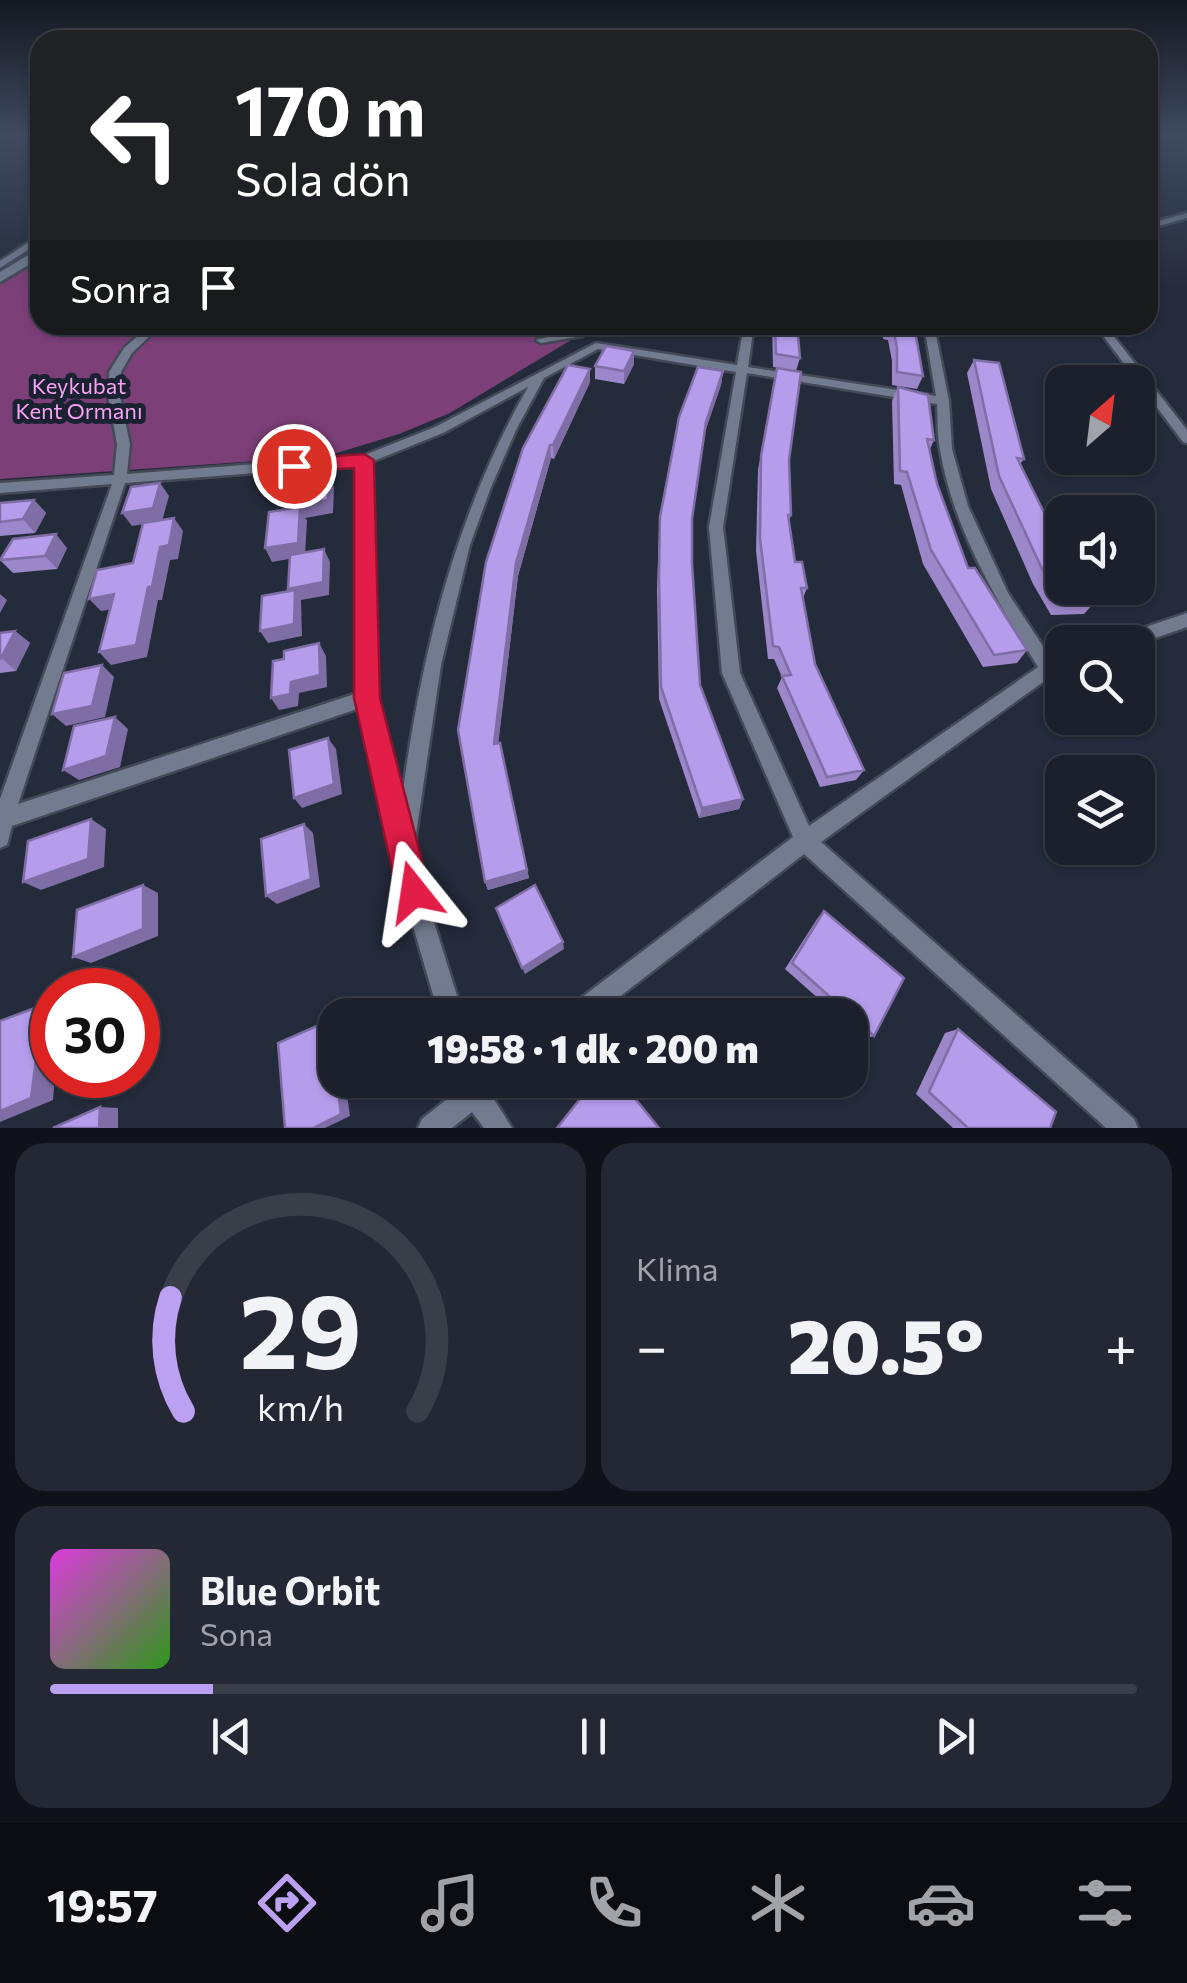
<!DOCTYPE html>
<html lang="tr">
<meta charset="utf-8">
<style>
body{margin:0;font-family:Commissioner,sans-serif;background:#242834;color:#f1f3f6;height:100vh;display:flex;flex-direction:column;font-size:38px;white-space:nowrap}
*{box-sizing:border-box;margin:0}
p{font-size:32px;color:#a0a3a9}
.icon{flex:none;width:55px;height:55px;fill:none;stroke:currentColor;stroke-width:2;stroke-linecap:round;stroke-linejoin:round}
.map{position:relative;height:1128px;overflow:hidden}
.details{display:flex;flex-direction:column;gap:15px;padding:15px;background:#0f1218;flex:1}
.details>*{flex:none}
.guide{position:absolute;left:30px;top:30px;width:1128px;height:305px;border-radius:30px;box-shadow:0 2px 8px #0004,0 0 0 2px #393e48;background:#202124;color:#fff;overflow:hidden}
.needle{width:65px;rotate:28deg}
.buttons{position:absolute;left:1045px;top:365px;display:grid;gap:20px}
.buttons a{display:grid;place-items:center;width:110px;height:110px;border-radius:20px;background:#1b202c;box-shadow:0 2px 8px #0004,0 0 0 2px #393e48;font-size:50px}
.speed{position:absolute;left:30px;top:968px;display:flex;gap:20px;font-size:50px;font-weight:700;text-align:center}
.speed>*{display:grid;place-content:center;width:130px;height:130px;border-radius:50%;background:#1b202c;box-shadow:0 2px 8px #0004,0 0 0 2px #393e48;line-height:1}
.speed .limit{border:15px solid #d22;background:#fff;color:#111}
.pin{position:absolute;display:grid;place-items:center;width:85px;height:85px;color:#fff;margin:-42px;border:5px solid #fff;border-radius:50%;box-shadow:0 2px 10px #0007}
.me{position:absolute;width:110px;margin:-55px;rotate:345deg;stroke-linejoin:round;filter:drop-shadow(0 0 8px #0008)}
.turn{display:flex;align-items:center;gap:35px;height:210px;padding:0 40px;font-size:45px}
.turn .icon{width:130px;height:130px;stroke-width:2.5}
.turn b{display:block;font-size:70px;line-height:85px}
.then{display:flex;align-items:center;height:95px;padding:0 40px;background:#0003;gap:20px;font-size:38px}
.big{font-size:75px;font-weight:800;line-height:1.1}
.details .tile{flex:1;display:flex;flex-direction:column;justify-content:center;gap:15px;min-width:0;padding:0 35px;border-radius:30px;background:#242834}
.details .dial{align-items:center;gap:0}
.dial svg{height:260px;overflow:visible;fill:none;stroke:#393e48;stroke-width:7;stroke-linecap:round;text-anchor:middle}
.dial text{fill:#f1f3f6;stroke:none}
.song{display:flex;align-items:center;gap:30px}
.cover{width:120px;height:120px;border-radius:15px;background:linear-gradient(135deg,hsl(300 70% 55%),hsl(110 70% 35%))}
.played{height:10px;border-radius:5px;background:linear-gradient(90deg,#bca0f2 15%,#393e48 15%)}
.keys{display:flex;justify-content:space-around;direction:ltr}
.heat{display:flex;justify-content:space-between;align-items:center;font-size:55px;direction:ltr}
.details .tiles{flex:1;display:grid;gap:15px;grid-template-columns:1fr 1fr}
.tile:last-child{grid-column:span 2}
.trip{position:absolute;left:318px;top:998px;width:550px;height:100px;border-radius:30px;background:#1b202c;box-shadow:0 2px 8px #0004,0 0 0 2px #393e48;font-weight:800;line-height:100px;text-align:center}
.tab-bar{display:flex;height:160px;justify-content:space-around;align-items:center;background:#0b0d12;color:#a0a3a9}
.tab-bar .icon{width:70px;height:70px}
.tab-bar .selected{color:#bca0f2}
.tab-bar b{font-size:45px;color:#f1f3f6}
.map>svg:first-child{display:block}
.forest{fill:#7c3f78}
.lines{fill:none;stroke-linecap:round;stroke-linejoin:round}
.street-casing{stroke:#434957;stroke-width:5}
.secondary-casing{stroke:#434957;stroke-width:6}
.street{fill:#737c8f;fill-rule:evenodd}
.secondary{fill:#737c8f;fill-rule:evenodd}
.wall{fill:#9c87cb}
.shaded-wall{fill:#7f6ea5}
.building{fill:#b59dec;stroke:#7f6ea5;stroke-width:2.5}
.route{fill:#e11d48;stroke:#92132f;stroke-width:2.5}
.labels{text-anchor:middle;stroke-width:10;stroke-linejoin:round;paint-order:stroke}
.far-park-label{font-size:22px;fill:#f9a2f2;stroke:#1a2231}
</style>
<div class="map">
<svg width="1187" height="1128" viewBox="0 0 1187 1128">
<rect width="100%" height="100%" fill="#242b3b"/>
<path class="forest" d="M40 235V325H596L450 413 399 434 327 456 0 479V259Z"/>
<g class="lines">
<g class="street-casing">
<g id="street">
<path d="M1187 213V218L1148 229V224Z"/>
<path d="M40 235V242L0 268V261Z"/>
<path d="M150 325H161L132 353 121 372 120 396 130 444 127 474 362 456 435 427 596 343 737 365 744 325H754L748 367 936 396 924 325H934L949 401 952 449 968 506 1008 593 1052 660 1062 657V671L1054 674 821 842 1134 1119 1138 1128H1106L804 854 596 1015H565L569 1007 793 837 722 673 709 527 736 372 598 349 544 378 516 430 491 487 470 545 441 665 413 855 463 1015H439L394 861 360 708 12 826 7 845 0 848V799L112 484 0 493V483L114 475 117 444 108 396 109 372 124 348ZM747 373 937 404C938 419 937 435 940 450 953 528 996 600 1038 667L809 826 740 673 723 527ZM528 387C454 517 421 656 401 804L376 698 371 462 443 433ZM358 465V693L18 804 125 483Z"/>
<path d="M592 325H606L582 336 541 343 536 340Z"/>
<path d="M1095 325H1105L1187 430V443L1183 442Z"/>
<path d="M1187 613V627L1138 644 1114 642 1116 637Z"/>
<path d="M458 1080H505L501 1089 492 1096 512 1128H484L472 1112 452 1128H418L422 1119 461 1088Z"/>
</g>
</g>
<g class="secondary-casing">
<path id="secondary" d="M40 248V258L0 282V272Z"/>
</g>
<use href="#street" class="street"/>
<use href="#secondary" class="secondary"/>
</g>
<g class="wall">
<path d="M772 325H797L800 358 796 371 773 367Z"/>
<path d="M883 325H914L923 376 917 389 892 385V361L888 340 883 339Z"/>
<path d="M634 351V364L624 384 595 379V366Z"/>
<path d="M974 360 1024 459 1020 464 1062 588 1096 601 1084 614 1051 615 1033 584 991 489 967 373Z"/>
<path d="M723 371 721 385 704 434 692 519V563L700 685 743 799 739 809 699 818 659 699 657 589 659 531 660 517Z"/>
<path d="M774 381 789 460 791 515 789 522 795 562 807 588 803 598 815 664 864 770 856 780 820 787 777 688 782 677 774 659H768L756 551 758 470Z"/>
<path d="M590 382 554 459 551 458 518 576 498 743 529 878 488 890 485 882 523 448Z"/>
<path d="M898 387 934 440 930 449 937 484 968 568 1027 650 1017 663 983 667 923 564 901 485 894 484 892 401Z"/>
<path d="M34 500 46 513 35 533 0 536V503Z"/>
<path d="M67 548 57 569 13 573 0 560Z"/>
<path d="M15 631 30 643 16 671 0 673V633Z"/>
<path d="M824 911 874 1036 864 1039 850 1027V1015H837L785 969 817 919Z"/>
<path d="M958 1029 1050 1128H953L916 1094 945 1033Z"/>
</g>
<g class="shaded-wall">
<path d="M634 351V364L624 384V371Z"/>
<path d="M590 369V382L554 459 553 445Z"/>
<path d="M723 371 721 385 704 435 706 422Z"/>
<path d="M550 445 551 458 518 576 497 755 494 744 516 563Z"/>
<path d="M328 473 334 487 333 513 305 518 307 520 305 556 272 562 265 548 300 512 296 505Z"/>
<path d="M160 483 169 496 162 521 132 526 122 513Z"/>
<path d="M34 500 46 513 35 533 23 519Z"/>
<path d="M174 518 183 531 178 559 170 560 162 600H158L147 657 111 665 99 652 148 587 160 547Z"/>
<path d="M56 534 67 548 57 569 45 556Z"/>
<path d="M324 549 330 562 329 595 301 600 302 636 268 643 260 631 295 601 288 589Z"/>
<path d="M0 594 7 600 0 613Z"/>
<path d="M114 594 125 607 101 611 89 599Z"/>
<path d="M15 631 30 643 16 671 1 658Z"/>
<path d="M319 643 326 656 327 687 299 693 298 706 279 710 271 698 291 682Z"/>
<path d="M102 665 114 677 105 717 66 726 52 714Z"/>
<path d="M115 717 128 729 120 767 79 780 63 770Z"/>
<path d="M328 738 336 749 342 794 302 808 294 798Z"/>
<path d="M500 743 529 878 488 890 485 882Z"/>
<path d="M743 799 739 809 699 818 702 808Z"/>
<path d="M91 819 106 829 104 867 41 890 23 882Z"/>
<path d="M304 824 313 833 320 887 277 904 266 896Z"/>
<path d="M143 885 158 893V936L91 963 73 957Z"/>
<path d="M563 942 564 949 525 974 522 968Z"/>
<path d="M43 1005 52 1007V1075H55L53 1100 0 1122V1111Z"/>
<path d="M328 1021 335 1024V1072Z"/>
<path d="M336 1080H345L350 1116 325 1128H313Z"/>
<path d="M100 1107 118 1108V1128H99Z"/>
</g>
<g class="building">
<path d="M775 325H797L800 358 776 354Z"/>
<path d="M887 325H914L923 376 897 372V348L893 327H887Z"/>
<path d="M606 346 634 351 624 371 595 366Z"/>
<path d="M974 360 999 363 1024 459 1017 458 1062 549V588H1087L1096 601 1063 602 1043 571 999 476Z"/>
<path d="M568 365 590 369 553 445H550L516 563 494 744 500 743 527 870 485 882 458 730 486 562 523 448Z"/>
<path d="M698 367 723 371 706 422 692 519V563L700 685 743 799 702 808 661 687 659 576 660 517 674 444 679 417Z"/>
<path d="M777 368 801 372 789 460 791 515H788L795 562H802L807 588H801L815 664 864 770 827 777 782 676 791 675 779 647 773 646 760 538 761 456Z"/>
<path d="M898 387 928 395 934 440 927 439 937 484 968 568H975L1027 650 994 655 931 550 907 472 900 471Z"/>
<path d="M328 473V500L296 505 298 478Z"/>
<path d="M160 483 153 508 122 513 131 487Z"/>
<path d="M34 500 23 519 0 522V503Z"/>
<path d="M300 507 298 543 265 548 269 512Z"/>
<path d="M174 518 169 545 160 547 152 587H148L136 645 99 652 114 594 89 599 97 570 133 563 143 523Z"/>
<path d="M56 534 45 556 0 560 13 539Z"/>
<path d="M324 549 323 582 288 589 290 555Z"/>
<path d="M295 590 294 624 260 631 262 596Z"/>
<path d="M15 631 1 658 0 659V633Z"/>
<path d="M319 643 320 675 291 682 290 694 271 698 273 661 284 659V651Z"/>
<path d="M102 665 92 706 52 714 64 673Z"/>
<path d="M115 717 106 756 63 770 74 726Z"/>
<path d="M328 738 334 784 294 798 289 750Z"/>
<path d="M91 819 88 859 23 882 28 841Z"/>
<path d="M304 824 311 879 266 896 261 839Z"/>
<path d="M143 885V929L73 957 77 910Z"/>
<path d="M535 885 563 942 522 968 496 908Z"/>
<path d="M824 911 904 978 874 1036 792 963Z"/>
<path d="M43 1005 31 1098 0 1111V1021Z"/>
<path d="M328 1021 341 1114 313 1128H285L278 1043Z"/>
<path d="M958 1029 1056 1112 1050 1128H968L929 1092Z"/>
<path d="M595 1080H620L659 1128H557Z"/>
<path d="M100 1107 99 1128H53Z"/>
</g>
<linearGradient id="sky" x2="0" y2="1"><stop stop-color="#141820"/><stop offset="0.46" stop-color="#3f4a60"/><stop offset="1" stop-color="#3f4a60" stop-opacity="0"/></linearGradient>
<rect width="1187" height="293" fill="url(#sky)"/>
<path class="route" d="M364 454 374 460 380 698 430 892 425 903 414 908 402 903 397 892 354 698V468L294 472 285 466 294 459Z"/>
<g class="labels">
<g class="far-park-label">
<text x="79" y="394">Keykubat<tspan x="79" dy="25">Kent Ormanı</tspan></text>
</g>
</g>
</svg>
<div class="buttons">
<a><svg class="needle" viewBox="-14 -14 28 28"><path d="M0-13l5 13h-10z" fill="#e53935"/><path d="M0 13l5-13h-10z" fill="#a0a3a9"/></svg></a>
<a><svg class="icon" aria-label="sound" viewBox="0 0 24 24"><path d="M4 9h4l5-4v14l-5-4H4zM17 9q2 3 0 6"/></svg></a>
<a><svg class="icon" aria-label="search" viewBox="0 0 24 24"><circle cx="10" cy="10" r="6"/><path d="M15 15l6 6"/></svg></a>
<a><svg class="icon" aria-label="layers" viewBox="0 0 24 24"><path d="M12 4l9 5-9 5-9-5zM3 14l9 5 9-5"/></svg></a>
</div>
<div class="speed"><div class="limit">30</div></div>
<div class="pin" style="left:294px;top:466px;background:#d93025"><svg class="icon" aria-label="arrive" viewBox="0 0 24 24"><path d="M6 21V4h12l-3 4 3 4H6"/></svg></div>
<svg class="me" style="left:414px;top:892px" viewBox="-20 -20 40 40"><path d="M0-17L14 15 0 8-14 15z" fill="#e11d48" stroke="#fff" stroke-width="4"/></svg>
<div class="trip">19:58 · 1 dk · 200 m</div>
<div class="guide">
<div class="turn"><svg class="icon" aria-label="left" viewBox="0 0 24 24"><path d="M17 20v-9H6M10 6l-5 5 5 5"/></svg><div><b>170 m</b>Sola dön</div></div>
<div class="then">Sonra<svg class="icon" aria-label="arrive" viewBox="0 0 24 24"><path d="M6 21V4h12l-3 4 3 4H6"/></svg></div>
</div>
</div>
<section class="details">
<div class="tiles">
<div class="tile dial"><svg viewBox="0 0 100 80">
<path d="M14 69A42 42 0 1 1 86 69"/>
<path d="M14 69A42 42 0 0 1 10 34" stroke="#bca0f2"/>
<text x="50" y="56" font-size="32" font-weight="700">29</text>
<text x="50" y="72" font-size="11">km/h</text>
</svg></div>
<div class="tile"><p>Klima</p>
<div class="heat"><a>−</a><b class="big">20.5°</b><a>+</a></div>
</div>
<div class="tile">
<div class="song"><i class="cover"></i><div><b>Blue Orbit</b><p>Sona</p></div></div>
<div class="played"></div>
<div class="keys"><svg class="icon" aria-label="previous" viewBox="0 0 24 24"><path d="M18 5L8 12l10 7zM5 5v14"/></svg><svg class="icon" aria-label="pause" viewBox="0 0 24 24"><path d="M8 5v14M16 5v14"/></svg><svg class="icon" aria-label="next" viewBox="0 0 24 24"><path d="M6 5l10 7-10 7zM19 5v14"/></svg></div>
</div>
</div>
</section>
<nav class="tab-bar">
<b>19:57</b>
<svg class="icon selected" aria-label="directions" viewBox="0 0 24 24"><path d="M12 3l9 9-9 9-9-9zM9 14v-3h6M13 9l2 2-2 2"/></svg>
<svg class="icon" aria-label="music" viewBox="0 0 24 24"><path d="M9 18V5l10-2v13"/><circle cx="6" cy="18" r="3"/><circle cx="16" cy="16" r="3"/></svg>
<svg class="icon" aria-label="phone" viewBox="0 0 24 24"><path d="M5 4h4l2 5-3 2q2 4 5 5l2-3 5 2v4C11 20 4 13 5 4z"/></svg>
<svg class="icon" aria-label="climate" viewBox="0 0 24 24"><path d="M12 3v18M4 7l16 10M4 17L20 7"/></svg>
<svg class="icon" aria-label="car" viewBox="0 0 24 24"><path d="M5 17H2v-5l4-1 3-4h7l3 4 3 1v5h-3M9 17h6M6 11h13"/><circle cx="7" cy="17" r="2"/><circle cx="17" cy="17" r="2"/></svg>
<svg class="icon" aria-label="filters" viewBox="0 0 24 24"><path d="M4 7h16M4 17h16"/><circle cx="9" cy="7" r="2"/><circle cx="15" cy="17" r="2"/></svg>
</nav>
